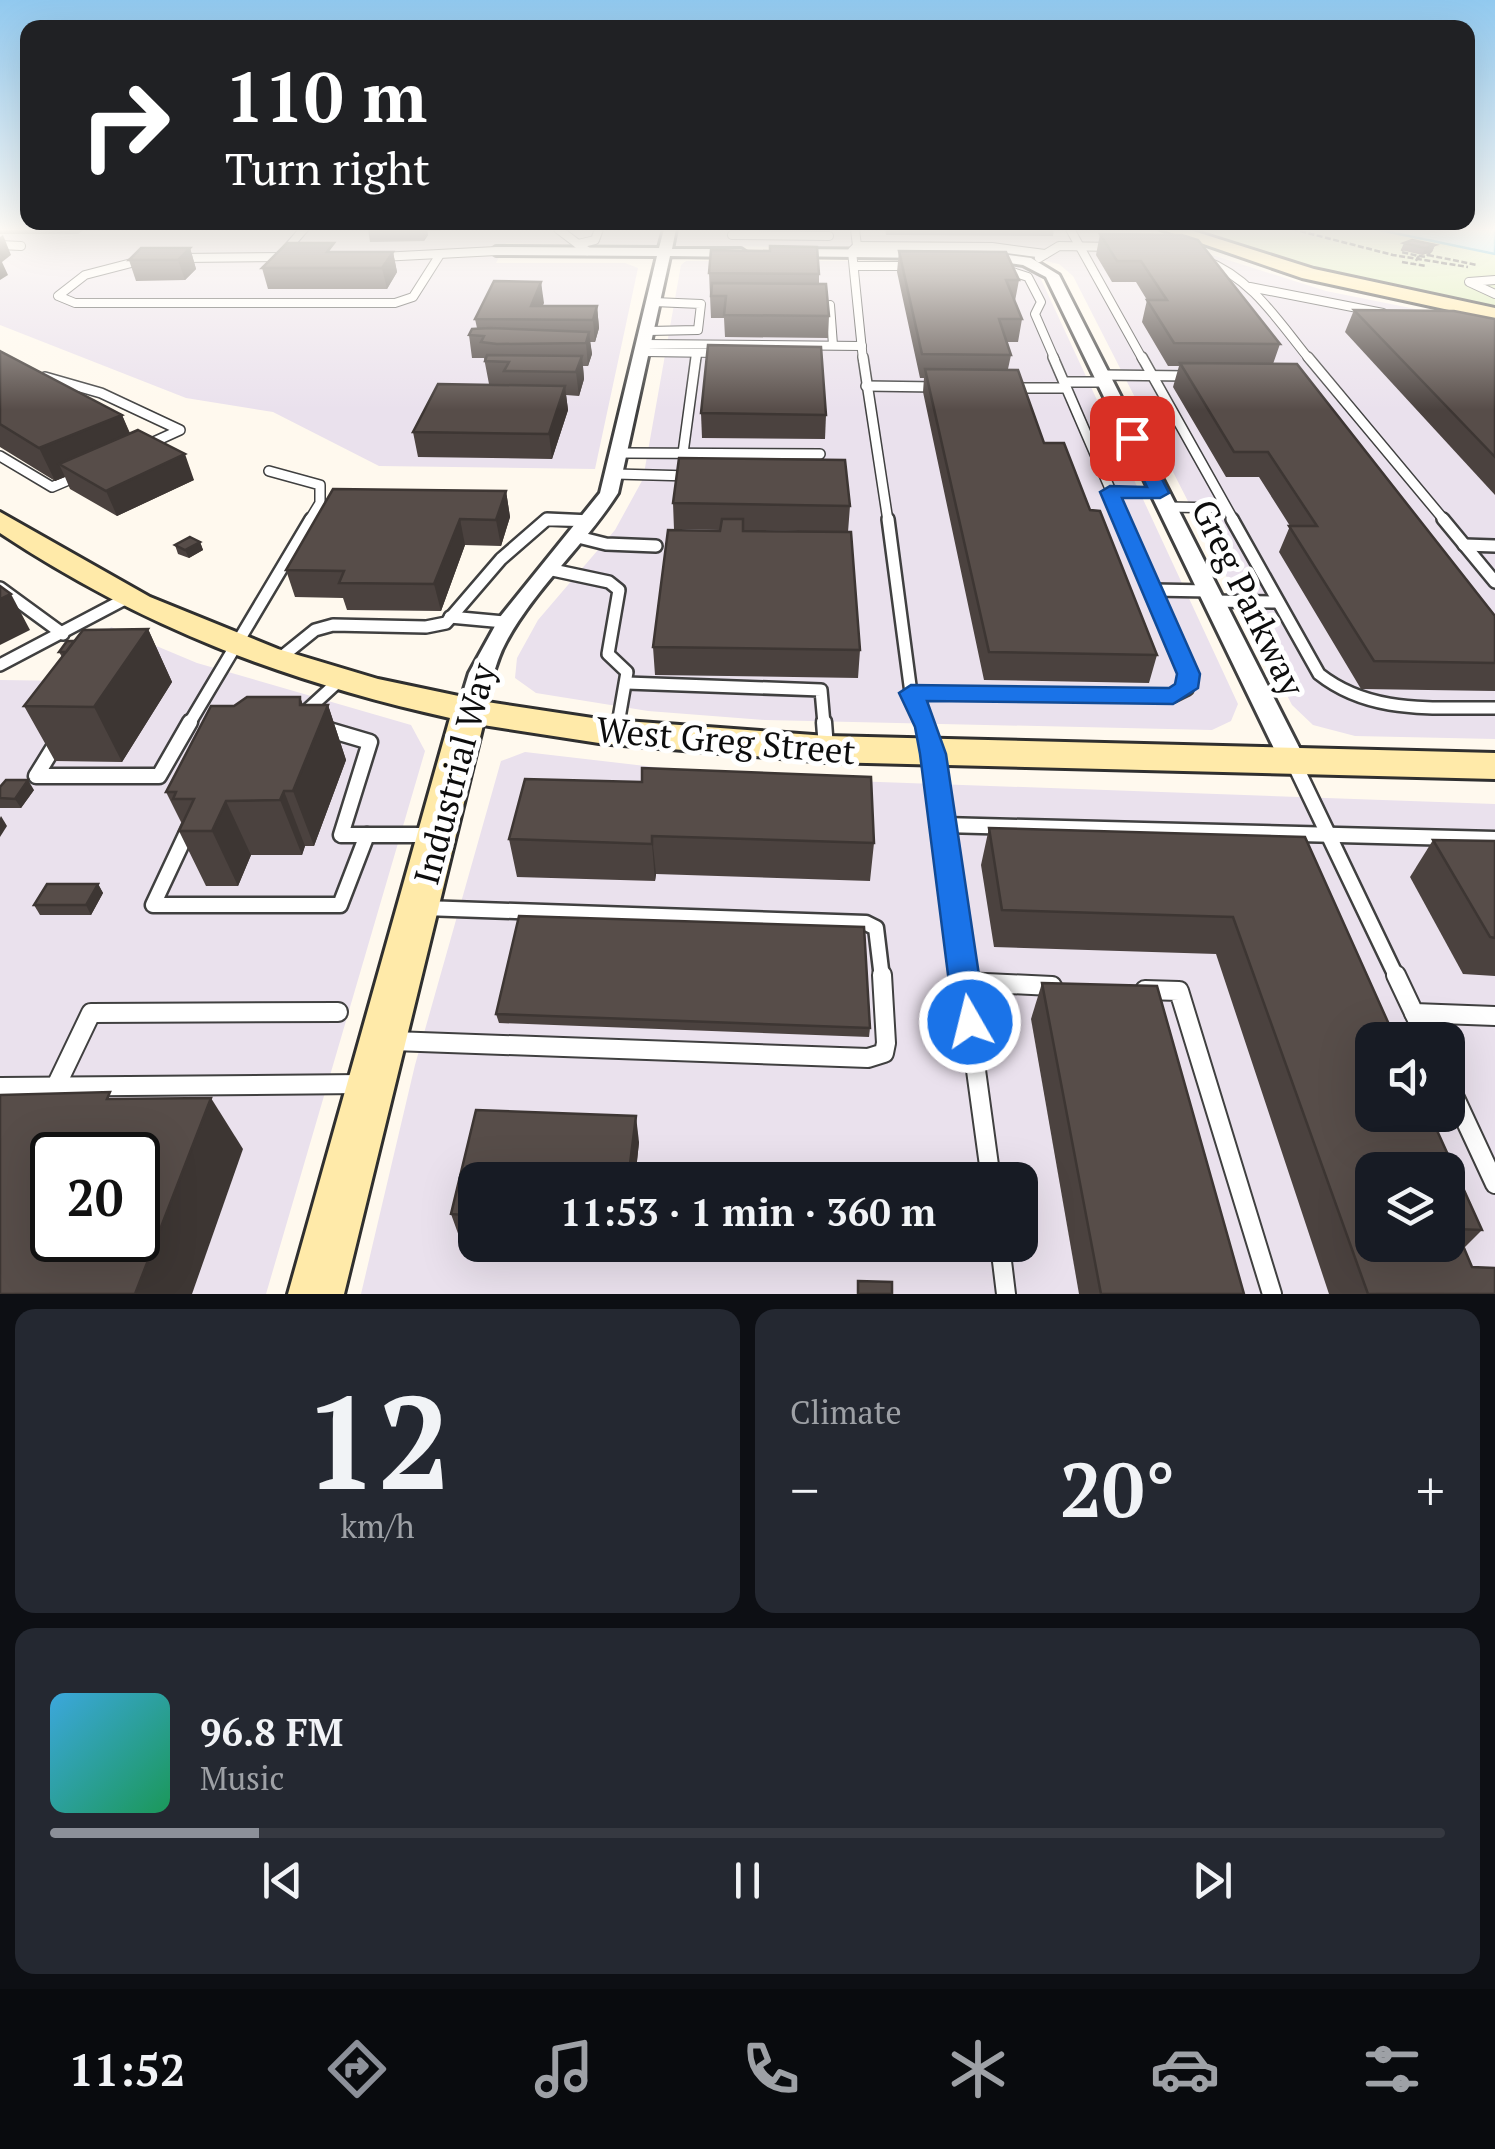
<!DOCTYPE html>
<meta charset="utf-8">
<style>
body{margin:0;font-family:"PT Serif",serif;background:#242831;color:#f1f3f6;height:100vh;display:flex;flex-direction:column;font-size:38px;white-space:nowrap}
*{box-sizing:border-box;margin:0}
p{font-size:32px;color:#9ea1a6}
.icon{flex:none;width:55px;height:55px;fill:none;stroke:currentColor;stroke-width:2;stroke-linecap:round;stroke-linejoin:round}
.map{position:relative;height:1294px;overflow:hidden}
.drawer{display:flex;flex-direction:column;gap:15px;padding:15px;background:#0d0f14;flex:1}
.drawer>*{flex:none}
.hud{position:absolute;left:20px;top:20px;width:1455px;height:210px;border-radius:20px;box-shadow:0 10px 40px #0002;background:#202124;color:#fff;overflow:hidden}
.controls{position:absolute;left:1355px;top:1022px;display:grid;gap:20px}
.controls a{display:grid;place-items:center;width:110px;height:110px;border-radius:20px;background:#171b24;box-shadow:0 10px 40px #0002;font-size:50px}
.speed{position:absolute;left:30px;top:1132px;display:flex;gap:20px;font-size:50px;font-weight:700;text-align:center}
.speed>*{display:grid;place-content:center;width:130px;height:130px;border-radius:50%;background:#171b24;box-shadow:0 10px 40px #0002;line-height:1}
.speed .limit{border:5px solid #111;border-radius:15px;background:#fff;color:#111}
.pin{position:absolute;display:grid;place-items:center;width:85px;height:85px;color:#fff;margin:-42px;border-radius:20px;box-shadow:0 5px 15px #0006}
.me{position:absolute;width:110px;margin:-55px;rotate:352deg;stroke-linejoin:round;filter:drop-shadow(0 0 8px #0008)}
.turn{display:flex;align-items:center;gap:35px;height:210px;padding:0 40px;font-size:45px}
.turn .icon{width:130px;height:130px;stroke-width:2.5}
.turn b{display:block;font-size:70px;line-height:85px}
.big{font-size:75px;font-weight:600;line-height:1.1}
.drawer .tile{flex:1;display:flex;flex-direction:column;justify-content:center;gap:15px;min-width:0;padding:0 35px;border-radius:20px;background:#242831}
.drawer .dial{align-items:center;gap:0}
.dial b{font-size:130px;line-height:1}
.song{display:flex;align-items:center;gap:30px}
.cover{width:120px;height:120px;border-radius:15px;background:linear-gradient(135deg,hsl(200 70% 55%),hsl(150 70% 35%))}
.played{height:10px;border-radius:5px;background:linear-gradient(90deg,#8c9099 15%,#363941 15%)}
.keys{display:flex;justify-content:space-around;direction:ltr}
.heat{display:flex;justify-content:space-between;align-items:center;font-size:55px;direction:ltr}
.drawer .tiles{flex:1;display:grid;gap:15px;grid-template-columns:1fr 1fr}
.tile:last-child{grid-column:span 2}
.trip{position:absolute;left:458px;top:1162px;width:580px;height:100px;border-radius:20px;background:#171b24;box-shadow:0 10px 40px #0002;font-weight:600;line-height:100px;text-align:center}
.menu{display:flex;height:160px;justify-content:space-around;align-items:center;background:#090b0e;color:#9ea1a6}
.menu .icon{width:70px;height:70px}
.menu .selected{color:#8c9099}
.menu b{font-size:45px;color:#f1f3f6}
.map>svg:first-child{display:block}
.industrial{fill:#eae1ed;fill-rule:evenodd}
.green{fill:#d9ecb5}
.water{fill:#afe8f9;stroke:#32aad4;stroke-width:2.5}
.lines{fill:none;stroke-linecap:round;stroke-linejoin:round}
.lane-far4-casing{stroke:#404040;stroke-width:10}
.lane-far3-casing{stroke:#404040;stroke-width:12}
.lane-far2-casing{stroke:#404040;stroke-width:16}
.lane-far1-casing{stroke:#404040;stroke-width:19}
.lane-casing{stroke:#404040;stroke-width:22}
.street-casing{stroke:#404040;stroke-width:6}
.secondary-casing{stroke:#2f2f2f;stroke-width:6}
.path{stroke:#2f2f2f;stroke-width:2.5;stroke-dasharray:6 2.5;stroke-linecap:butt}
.lane-far4{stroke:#fff;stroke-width:8}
.lane-far3{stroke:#fff;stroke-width:9}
.lane-far2{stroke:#fff;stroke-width:11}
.lane-far1{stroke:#fff;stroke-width:14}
.lane{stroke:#fff;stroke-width:18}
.street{fill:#fff;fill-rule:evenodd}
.secondary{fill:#ffeaa9;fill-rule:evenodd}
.wall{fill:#4b423f}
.shaded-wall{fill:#3d3633}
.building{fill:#574d49;stroke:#3d3633;stroke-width:2.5;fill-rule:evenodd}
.route{fill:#1a73e8;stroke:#114b97;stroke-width:2.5}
.labels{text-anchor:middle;stroke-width:10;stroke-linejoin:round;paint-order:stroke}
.street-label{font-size:35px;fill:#0d0d0d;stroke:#fff}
</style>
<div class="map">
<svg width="1495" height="1294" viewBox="0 0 1495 1294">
<rect width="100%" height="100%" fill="#fff9ee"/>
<g class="industrial">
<path d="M0 229H1130L1326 291 1495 325V739L1355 736 1313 725 1292 705 1073 276 1059 264 996 250 506 243 496 263H625L638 268 595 469 379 466 273 412 186 398 0 325Z"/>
<path d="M686 261H985L1021 266 1039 275 1238 704 1231 721 1212 730 765 720 648 711 536 693 515 678 517 658 538 620 615 530 643 479 681 265Z"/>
<path d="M111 627 197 663 411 725 425 751 266 1294H0V680L71 681ZM52 1155H138V1240H52Z"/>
<path d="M525 752 740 777 1495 804V1294H361L415 1065 501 761ZM1372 1040H1448V1115H1372ZM1372 1170H1448V1245H1372ZM475 1180H1020V1245H475Z"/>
</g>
<path class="green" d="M1187 229H1375L1487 252 1495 254V307L1345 276Z"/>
<path class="water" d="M1375 229H1495V254Z"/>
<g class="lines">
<g class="lane-far4-casing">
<g id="lane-far4">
<path d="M558 229 587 251"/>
<path d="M855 229 857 246"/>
<path d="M1070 229 1143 360"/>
<path d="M732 235 829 236"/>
<path d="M578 244 595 240 599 229"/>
<path d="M0 245 21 246"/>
<path d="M284 252 304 229"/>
<path d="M381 257 496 251"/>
<path d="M181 258 287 257"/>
<path d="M1039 258 1059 246 1113 247"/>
<path d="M143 260 85 275 58 296 75 303H395L413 297 439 256"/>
<path d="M1204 260C1252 278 1278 321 1310 360"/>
<path d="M854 266H910"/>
<path d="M1000 268 1028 277 1041 302 1035 314 1055 360"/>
<path d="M1495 280 1469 282 1495 294"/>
<path d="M1250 287 1383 313"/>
<path d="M830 305 833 345"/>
<path d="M648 331 698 330 701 304 654 302"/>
<path d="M645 344 862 346"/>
<path d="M643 352 719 353"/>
<path d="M696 360 697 353"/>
<path d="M863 360 852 251 857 246 992 247 1045 254"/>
</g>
</g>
<g class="lane-far3-casing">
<g id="lane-far3">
<path d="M863 357 888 521"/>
<path d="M1053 357 1124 521"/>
<path d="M1142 357 1234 521"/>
<path d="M1308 357 1445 521"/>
<path d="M1102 375 1188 376"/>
<path d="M45 377 101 393 180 430 147 445"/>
<path d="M1064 382H1105"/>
<path d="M866 386 937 387"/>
<path d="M1010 388H1066"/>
<path d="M622 453 820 454"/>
<path d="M683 453 696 357"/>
<path d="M0 456 52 487 80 475"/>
<path d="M269 471 320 485V503L309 521"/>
<path d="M616 474 690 476"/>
<path d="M1110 492 1160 493"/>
<path d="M1167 507 1226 508"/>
<path d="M544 521H591"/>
</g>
</g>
<g class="lane-far2-casing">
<g id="lane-far2">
<path d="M888 519 911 693 926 724"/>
<path d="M1232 519 1319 674C1371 715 1433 707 1495 708"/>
<path d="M1443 519 1495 582"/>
<path d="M578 537 606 544 656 546"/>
<path d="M1464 545 1495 546"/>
<path d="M548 569 609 582 619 590 608 654 627 672 618 724"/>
<path d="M0 588 63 634"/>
<path d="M1153 590 1209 591"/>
<path d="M1213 601 1278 602"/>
<path d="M450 617 504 622"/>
<path d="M279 659 315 630 333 625 426 627 446 623 501 559 547 519 591 521"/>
<path d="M0 665 127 598"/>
<path d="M627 683 821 690 824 724"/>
<path d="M911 693 1173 696 1187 689 1189 673 1123 519"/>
<path d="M304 713 341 679"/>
<path d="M189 724 311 519"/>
</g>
</g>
<g class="lane-far1-casing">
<g id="lane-far1">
<path d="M824 722 826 748"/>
<path d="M924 722 933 754 963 978"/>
<path d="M326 729 370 742 341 835H433"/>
<path d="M614 734 619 722"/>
<path d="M57 742 36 776H159L190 722"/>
<path d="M1293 761 1397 978"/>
<path d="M944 825 1495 839"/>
<path d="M190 826 153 905H340L367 835"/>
<path d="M424 908 866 923 876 928 882 978"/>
</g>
</g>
<g class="lane-casing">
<g id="lane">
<path d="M963 975 991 1180"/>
<path d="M1396 975 1414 1013 1495 1016"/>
<path d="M964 982 1052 986"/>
<path d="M1145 990 1179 991 1272 1294"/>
<path d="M1414 1013 1427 1040"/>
<path d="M393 1041 868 1058 884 1053 886 1043 882 975"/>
<path d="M1448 1083 1495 1184"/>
<path d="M56 1086 91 1013 338 1012"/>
<path d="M0 1087 362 1084"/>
<path d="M1000 1245 1006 1294"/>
</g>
</g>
<g class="street-casing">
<g id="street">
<path d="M664 229H676L672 249H741L747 253 741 257 670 256 618 493C585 545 535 588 506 642 493 665 491 693 478 715H462L458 709 469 673 500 617 600 493 657 256 496 255 490 251 496 247 659 248Z"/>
<path d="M788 249 926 250 933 254 926 258 783 256 782 253Z"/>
<path d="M978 251 1031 258 1059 275 1306 761 1302 767H1284L1280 761 1046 277 1023 265 973 258V252Z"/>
</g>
</g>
<g class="secondary-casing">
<g id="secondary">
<path d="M1160 229H1187L1314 269 1495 308V320L1302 278Z"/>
<path d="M0 512 150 597 278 649 378 679 487 702 599 719 827 736 1495 753V779L827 762 599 743 483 725 344 1294H288L450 718C284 681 142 627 0 533Z"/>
</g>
</g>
<g class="path">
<path d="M1292 229 1393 255 1468 267"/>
<path d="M1405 246 1401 252 1419 256 1414 264"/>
<path d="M1428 255 1477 265"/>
<path d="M1419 256 1426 257 1431 251"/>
<path d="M1402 262 1426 266"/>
</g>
<use href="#lane-far4" class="lane-far4"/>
<use href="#lane-far3" class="lane-far3"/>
<use href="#lane-far2" class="lane-far2"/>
<use href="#lane-far1" class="lane-far1"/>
<use href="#lane" class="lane"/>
<use href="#street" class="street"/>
<use href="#secondary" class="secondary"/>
</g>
<g class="wall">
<path d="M0 229H85L78 234H0Z"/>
<path d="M368 229H442L441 231H427L428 235 424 241 370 242Z"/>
<path d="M885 229H1054L1053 236 886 235Z"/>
<path d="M1100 234 1280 344 1273 364 1495 616V691L1361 689 1279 552 1290 526 1259 477H1226L1173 387 1179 366H1168L1142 322 1147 300 1136 282H1112L1096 255Z"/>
<path d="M1404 243 1435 245 1432 252 1422 255 1401 250Z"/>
<path d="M190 248 196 269 185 280 136 281 129 260Z"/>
<path d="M899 251 1019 280 1015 301 1022 319 1018 342H1006L1011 355 1008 369 1044 443 1090 510 1157 655 1149 683 984 680 923 392 924 378H920L897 272Z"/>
<path d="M336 252H393L397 272 387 289H268L262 268Z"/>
<path d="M709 273 819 274V284L829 316 828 338 725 337 724 318H711Z"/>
<path d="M541 282 543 306H597L599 328 595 342H590L592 354 588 366H583L584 379 579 396 566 395 568 410 552 459 418 457 413 432 489 384 484 358H472L469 335 477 328 475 319Z"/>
<path d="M1354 310 1495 319V495L1345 332Z"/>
<path d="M0 351 122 415 130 433 194 480 117 516 70 489 65 477 55 481 0 447Z"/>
<path d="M701 413 826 415 825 439 702 438Z"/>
<path d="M506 491 510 517 501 546 465 545 441 611 347 610 343 598 295 597 286 570Z"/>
<path d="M673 503 850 506 848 532 743 530 860 650 858 678 655 675 653 647 720 530 674 529Z"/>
<path d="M200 542 203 550 189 558 178 554 175 545Z"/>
<path d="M148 629 172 682 122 762 55 761 24 706 62 657 59 652 74 641Z"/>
<path d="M300 697 303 705H328L346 760 314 846H305L302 855H251L238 886H206L179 831 182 824 166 792 234 706Z"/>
<path d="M642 782 874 843 870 881 656 874 655 881 517 877 509 839Z"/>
<path d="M0 787 34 790 21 808H0Z"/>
<path d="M989 828 1305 837 1482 1230 1464 1248 1472 1267 1495 1294H1329L1216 954 994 947 981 865Z"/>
<path d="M1433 840 1495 841V976L1463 974 1410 877Z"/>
<path d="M98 884 103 893 91 915H40L34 905Z"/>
<path d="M1042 983 1244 1294H1079L1031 1019Z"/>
<path d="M496 1014 870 1028 869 1037 499 1023Z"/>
<path d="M476 1110 639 1142 635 1180H475V1240L460 1239 451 1214Z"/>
</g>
<g class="shaded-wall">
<path d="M422 229H427L428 235 424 241Z"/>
<path d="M3 235 11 255 2 262 8 275 0 280V237Z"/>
<path d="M1435 245 1432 252 1422 255 1425 248Z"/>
<path d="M190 248 196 269 185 280 178 260Z"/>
<path d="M393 252 397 272 387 289 382 268Z"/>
<path d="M541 282 544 303 538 319 531 306Z"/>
<path d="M597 306 599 328 595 342 593 320Z"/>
<path d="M589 332 592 354 588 366 586 343Z"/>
<path d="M582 356 584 379 579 396 576 372Z"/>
<path d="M565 386 568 410 552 459 549 434Z"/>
<path d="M122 415 135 447 59 464 65 477 55 481 39 448Z"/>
<path d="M185 454 194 480 117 516 106 491Z"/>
<path d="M506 491 510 517 501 546 496 520Z"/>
<path d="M460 519 465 545 441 611 434 584Z"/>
<path d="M200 542 203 550 189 558 185 550Z"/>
<path d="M11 594 30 630 0 645V599Z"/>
<path d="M148 629 172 682 122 762 94 707Z"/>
<path d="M300 697 314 738 328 705 346 760 314 846 293 791 300 705Z"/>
<path d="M28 780 34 790 21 808 15 799Z"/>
<path d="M284 791 305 846 302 855 280 800Z"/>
<path d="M226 801 251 855 238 886 212 831Z"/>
<path d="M1 816 7 826 0 837V818Z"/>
<path d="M652 836 656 874 655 881 652 844Z"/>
<path d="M98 884 103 893 91 915 86 905Z"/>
<path d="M211 1098 243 1149 192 1294H135Z"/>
<path d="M636 1116 639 1142 635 1180H628Z"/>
</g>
<g class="building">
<path d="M1100 234 1182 235 1198 240 1280 344 1174 343 1147 300H1167L1141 261H1117Z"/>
<path d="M1412 240 1435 245 1425 248 1404 243Z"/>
<path d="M287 243H334L327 252H393L382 268H262Z"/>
<path d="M770 246 817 247 819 274 709 273 711 250 770 251Z"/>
<path d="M141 248H190L178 260H129Z"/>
<path d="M899 251 1006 252 1019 280H1006L1022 319H999L1011 355 922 354Z"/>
<path d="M494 281 541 282 531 306H597L593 320 475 319Z"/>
<path d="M712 283 826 284 829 316 724 315 726 296H711Z"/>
<path d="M1354 310 1454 311 1495 319V457Z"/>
<path d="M490 328 589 332 586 343 497 344 481 342 484 336 469 335 472 329Z"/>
<path d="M708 345 821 347 826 415 701 413Z"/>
<path d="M0 351 122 415 39 448 0 424Z"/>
<path d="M487 355 582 356 576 372 504 371 509 362 485 361Z"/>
<path d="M1180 363 1297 364 1495 616V663L1374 661 1289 526H1317L1268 452H1234Z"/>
<path d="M925 369 1018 370 1044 443H1064L1090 510 1100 511 1157 655 989 652Z"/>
<path d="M438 384 565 386 549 434 413 432Z"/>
<path d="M138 430 185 454 106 491 59 464Z"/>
<path d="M679 458 845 460 850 506 673 503Z"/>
<path d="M333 489 506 491 496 520 460 519 434 584 339 583 344 571 286 570Z"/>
<path d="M722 519H743V531L851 532 860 650 653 647 668 530 720 531Z"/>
<path d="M190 537 200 542 185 550 175 545Z"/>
<path d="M0 586 11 594 0 599Z"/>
<path d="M148 629 94 707 24 706 83 630Z"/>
<path d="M67 641H74L66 652H59Z"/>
<path d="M247 697H300V705H328L293 791H284L280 800 226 801 212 831H179L194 799H173L176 792H166L211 706H234Z"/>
<path d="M642 768 871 777 874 843 652 836V844L509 839 525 779 642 782Z"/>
<path d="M6 780H28L15 799 0 798V787Z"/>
<path d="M989 828 1305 837 1396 1040H1372V1115H1430L1482 1230 1456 1229 1472 1267 1495 1268V1294H1368L1233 917 1002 910ZM1372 1170H1448V1245H1372Z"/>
<path d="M1433 840 1495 841V938L1490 937Z"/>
<path d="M47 884H98L86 905H34Z"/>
<path d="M519 916 864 927 870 1028 496 1014Z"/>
<path d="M1042 983 1157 986 1244 1294H1101Z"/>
<path d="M110 1092 107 1099 211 1098 135 1294H0V1095ZM52 1155H138V1240H52Z"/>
<path d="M476 1110 636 1116 628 1180H475V1216L451 1214Z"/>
<path d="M797 1169H822L823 1180H798Z"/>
<path d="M858 1281 892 1282V1294H858Z"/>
</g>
<linearGradient id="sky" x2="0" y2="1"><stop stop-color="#91c9ef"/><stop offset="0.56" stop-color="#fffcf7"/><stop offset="1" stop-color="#fffcf7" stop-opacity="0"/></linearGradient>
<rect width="1495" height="410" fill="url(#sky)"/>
<path class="route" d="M1126 434H1139L1169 493 1160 498H1122L1200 674 1198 688 1173 704 927 701 946 754 986 1022 981 1032 970 1036 958 1032 954 1022 920 754 915 727 899 693 911 685 1169 688 1175 684 1177 674 1100 492 1110 486 1147 487 1124 438Z"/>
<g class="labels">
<g class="street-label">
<text transform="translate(1248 598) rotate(64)" y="12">Greg Parkway</text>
<text transform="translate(726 741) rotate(5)" y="12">West Greg Street</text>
<text transform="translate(455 774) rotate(-75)" y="12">Industrial Way</text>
</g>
</g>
</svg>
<div class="controls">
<a><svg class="icon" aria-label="sound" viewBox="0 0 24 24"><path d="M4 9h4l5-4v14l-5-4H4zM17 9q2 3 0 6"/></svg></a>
<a><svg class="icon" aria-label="layers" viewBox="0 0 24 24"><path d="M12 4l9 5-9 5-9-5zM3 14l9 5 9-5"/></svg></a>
</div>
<div class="speed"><div class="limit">20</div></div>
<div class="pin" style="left:1132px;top:438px;background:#d93025"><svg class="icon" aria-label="arrive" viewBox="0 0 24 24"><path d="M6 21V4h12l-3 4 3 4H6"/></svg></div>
<svg class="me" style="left:970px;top:1022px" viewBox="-20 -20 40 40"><circle r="17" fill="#1a73e8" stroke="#fff" stroke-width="3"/><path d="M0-11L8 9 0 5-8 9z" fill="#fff"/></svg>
<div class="trip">11:53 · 1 min · 360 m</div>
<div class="hud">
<div class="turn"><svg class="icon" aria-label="right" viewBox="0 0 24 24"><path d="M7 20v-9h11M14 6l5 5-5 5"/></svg><div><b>110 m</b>Turn right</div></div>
</div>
</div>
<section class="drawer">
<div class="tiles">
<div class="tile dial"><b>12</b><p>km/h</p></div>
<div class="tile"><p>Climate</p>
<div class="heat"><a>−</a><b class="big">20°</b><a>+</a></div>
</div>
<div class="tile">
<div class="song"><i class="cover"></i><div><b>96.8 FM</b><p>Music</p></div></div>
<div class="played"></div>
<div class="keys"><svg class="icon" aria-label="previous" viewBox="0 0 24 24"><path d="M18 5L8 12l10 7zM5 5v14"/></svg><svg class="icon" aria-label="pause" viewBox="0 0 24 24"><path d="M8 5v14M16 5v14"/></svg><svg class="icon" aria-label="next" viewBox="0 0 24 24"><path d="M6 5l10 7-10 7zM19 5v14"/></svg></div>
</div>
</div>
</section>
<nav class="menu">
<b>11:52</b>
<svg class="icon selected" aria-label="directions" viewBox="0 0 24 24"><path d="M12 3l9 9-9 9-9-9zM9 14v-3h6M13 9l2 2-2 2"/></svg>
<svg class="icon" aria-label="music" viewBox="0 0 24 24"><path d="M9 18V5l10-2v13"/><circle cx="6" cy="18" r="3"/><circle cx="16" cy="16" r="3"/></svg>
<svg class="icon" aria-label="phone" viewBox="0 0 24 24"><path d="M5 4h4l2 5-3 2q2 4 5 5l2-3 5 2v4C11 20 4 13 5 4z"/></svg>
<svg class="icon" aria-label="climate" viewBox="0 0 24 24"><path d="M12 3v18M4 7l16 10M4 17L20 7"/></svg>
<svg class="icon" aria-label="car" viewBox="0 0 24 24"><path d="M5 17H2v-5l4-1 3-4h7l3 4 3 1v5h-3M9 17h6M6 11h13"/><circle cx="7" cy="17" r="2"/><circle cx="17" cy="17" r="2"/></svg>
<svg class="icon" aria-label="filters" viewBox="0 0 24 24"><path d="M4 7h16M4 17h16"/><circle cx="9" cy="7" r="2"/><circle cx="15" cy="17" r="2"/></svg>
</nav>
